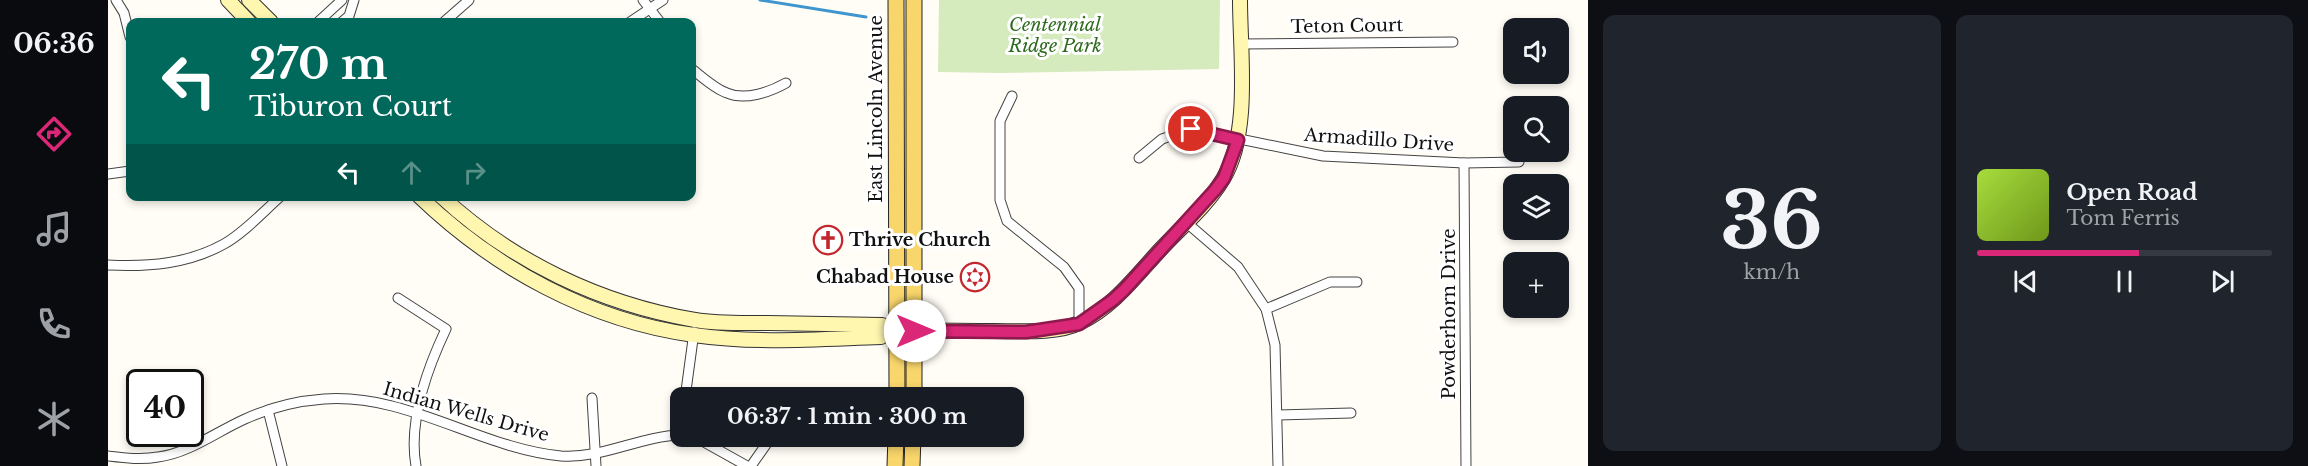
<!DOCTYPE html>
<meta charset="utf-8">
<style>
body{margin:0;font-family:"Libre Baskerville",serif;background:#20242c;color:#f1f3f6;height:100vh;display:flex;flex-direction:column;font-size:22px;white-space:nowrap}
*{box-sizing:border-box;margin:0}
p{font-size:20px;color:#9ea1a6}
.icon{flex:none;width:33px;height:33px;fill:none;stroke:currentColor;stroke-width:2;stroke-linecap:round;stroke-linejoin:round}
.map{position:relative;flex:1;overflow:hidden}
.details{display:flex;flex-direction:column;gap:15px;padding:15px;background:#0d0f14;width:720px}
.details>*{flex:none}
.banner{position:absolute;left:18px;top:18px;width:570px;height:183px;border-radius:12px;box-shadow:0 3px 9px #0003;background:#00695c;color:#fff;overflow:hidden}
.buttons{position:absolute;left:1395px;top:18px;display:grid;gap:12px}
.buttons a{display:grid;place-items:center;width:66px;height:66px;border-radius:12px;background:#171b24;box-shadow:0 3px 9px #0003;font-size:30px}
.speed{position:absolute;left:18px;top:369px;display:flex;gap:12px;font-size:30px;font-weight:700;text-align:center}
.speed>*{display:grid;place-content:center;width:78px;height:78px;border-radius:50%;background:#171b24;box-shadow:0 3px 9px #0003;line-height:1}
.speed .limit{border:3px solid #111;border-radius:9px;background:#fff;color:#111}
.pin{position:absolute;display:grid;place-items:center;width:51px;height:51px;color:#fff;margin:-26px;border:3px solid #fff;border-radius:50%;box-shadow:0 2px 6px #0007}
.me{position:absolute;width:66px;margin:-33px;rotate:90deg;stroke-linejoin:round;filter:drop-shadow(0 0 4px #0008)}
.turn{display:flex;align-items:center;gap:21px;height:126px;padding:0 24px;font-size:27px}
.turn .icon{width:78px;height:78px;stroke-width:2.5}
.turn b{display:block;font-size:42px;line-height:51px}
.lanes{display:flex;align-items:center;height:57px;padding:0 24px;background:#0003;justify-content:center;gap:30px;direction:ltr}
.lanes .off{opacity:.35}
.details .widget{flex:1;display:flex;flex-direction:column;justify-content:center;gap:9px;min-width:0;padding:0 21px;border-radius:12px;background:#20242c}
.details .dial{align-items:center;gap:0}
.dial b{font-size:78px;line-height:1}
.song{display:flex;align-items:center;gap:18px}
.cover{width:72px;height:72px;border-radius:9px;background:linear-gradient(135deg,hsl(80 70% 55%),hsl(80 70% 35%))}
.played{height:6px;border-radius:3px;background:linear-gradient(90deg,#db2777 55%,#363941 55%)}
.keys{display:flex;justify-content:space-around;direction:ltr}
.details .tiles{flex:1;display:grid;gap:15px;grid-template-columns:repeat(2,1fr)}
.trip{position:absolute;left:562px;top:387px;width:354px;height:60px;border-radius:12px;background:#171b24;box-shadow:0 3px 9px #0003;font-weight:700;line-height:60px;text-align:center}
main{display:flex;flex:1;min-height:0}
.tab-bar{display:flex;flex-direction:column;width:108px;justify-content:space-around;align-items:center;background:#090b0e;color:#9ea1a6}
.tab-bar .icon{width:42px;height:42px}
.tab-bar .active{color:#db2777}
.tab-bar b{font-size:27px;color:#f1f3f6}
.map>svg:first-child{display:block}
.green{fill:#d5ebbd}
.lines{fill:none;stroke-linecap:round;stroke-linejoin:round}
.stream{stroke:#3f96cf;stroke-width:3}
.street-casing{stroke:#444;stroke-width:11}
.secondary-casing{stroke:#333;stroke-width:16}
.primary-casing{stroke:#222;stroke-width:17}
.street{stroke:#fff;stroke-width:9}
.secondary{stroke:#fff6b0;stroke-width:14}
.primary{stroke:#f9d66b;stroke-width:15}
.route-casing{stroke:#8e194d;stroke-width:15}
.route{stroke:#db2777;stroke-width:10}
.labels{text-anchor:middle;stroke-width:6;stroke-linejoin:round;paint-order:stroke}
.park-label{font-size:18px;font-style:italic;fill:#2f6b1f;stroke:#fff}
.street-label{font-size:18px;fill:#111;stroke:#fff}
.poi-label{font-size:18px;font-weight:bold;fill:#111;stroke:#fff;text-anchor:start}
</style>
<main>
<nav class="tab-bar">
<b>06:36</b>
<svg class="icon active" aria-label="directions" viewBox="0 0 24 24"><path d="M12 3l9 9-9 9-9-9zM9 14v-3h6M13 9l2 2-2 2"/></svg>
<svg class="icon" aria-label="music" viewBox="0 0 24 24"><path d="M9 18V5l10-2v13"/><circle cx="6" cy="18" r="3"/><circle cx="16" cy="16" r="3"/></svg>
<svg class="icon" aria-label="phone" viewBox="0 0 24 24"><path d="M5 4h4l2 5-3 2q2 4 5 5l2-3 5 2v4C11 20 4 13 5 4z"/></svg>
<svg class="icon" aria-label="climate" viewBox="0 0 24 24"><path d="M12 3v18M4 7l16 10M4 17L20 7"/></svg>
</nav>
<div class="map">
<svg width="1480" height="466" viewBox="0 0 1480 466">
<rect width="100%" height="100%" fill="#fffdf5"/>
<path class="green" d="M831 0H1112L1111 69 892 73 830 72Z"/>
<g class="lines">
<path class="stream" d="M652 0 758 17"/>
<g class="street-casing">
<g id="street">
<path d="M8 0 16 13 22 37"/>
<path d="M535 0 552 22"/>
<path d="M210 22 234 0"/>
<path d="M234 22 241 16 246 0"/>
<path d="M336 22 361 0"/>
<path d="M522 22 555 0"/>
<path d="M1132 44 1345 42"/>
<path d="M584 69C594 77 607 89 619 93 637 101 662 92 678 83"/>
<path d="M904 96 892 121V200L899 221 956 267 971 288V324"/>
<path d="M1031 158 1054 139 1083 129 1215 156 1356 163 1411 162"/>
<path d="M1356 163 1358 466"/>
<path d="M0 174 22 171"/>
<path d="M1079 223 1130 267 1158 309 1167 345 1170 466"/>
<path d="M0 265C41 267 80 264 116 244 136 233 156 211 173 196"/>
<path d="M290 298 338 329C319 369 300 421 308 466"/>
<path d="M1158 309 1222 282H1249"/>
<path d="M484 398 488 466"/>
<path d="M577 398 586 332"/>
<path d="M160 410 174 466"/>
<path d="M1170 415 1243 413"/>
<path d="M577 436 596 442 639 466"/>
<path d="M0 456C17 458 33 460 50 457 81 453 108 432 137 419 161 408 189 401 216 399 300 393 371 448 453 456 494 459 532 436 573 435"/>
<path d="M643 466 664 436"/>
</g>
</g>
<g class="secondary-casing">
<g id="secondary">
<path d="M120 0 141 22"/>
<path d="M141 0 163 22"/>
<path d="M311 196C386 268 482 321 586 335 647 344 711 339 773 337L776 331C813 330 849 331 886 331 910 331 949 334 971 323 1004 308 1028 276 1052 250 1073 227 1099 206 1115 179 1143 133 1132 53 1132 0"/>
<path d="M333 196C404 262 493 304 587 320 611 324 636 323 660 323 698 324 736 324 774 325L776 331"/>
</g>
</g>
<g class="primary-casing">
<g id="primary">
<path d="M788 0 789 398"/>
<path d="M806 0V398"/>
<path d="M787 466 788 436"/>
<path d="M804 466 805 436"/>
</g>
</g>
<use href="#street" class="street"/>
<use href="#secondary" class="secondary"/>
<use href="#primary" class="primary"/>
</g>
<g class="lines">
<g class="route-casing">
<path id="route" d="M807 331 918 332 971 324 1005 300 1016 290 1107 190 1116 178 1130 140 1083 129"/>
</g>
<use href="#route" class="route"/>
</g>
<defs>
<g id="church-ring" transform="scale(1.5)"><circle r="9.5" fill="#fff" stroke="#c4262e" stroke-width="1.5"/><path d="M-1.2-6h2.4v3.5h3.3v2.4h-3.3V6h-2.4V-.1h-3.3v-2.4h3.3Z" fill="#c4262e"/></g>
<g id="synagogue-ring" transform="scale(1.5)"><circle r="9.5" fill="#fff" stroke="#c4262e" stroke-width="1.5"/><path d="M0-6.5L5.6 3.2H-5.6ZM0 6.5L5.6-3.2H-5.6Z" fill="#c4262e"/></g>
</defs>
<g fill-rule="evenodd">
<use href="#church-ring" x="720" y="240"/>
<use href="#synagogue-ring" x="867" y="277"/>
</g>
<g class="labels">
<g class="park-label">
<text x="947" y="31">Centennial<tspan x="947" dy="21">Ridge Park</tspan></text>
</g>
<g class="street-label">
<text transform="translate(1239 26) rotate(-1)" y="6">Teton Court</text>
<text transform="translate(768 109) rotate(-90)" y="6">East Lincoln Avenue</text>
<text transform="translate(1271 140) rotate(4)" y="6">Armadillo Drive</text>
<text transform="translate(1341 314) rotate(-90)" y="6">Powderhorn Drive</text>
<text transform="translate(358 412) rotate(16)" y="6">Indian Wells Drive</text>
</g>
<g class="poi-label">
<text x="741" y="246">Thrive Church</text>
<text x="846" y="283" text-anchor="end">Chabad House</text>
</g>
</g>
</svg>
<div class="buttons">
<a><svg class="icon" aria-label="sound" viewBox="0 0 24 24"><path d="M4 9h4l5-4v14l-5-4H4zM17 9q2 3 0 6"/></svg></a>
<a><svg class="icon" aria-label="search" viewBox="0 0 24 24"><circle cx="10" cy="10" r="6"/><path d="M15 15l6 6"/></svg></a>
<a><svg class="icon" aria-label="layers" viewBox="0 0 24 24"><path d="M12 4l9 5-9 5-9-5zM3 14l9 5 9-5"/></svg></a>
<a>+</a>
</div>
<div class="speed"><div class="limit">40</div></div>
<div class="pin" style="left:1083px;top:129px;background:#d93025"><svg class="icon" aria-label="arrive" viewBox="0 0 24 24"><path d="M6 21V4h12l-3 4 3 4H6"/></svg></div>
<svg class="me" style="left:807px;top:331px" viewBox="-20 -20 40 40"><circle r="19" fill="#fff"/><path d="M0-13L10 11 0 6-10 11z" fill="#db2777"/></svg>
<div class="trip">06:37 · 1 min · 300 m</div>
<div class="banner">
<div class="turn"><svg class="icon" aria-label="left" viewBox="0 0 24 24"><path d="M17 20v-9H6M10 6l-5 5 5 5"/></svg><div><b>270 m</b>Tiburon Court</div></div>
<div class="lanes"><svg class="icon" aria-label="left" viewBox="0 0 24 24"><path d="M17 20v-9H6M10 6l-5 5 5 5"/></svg><svg class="icon off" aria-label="ahead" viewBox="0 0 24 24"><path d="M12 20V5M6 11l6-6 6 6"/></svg><svg class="icon off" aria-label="right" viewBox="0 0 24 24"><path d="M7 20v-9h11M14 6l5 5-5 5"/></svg></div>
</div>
</div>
<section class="details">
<div class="tiles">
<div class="widget dial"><b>36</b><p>km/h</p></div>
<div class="widget">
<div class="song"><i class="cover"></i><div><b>Open Road</b><p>Tom Ferris</p></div></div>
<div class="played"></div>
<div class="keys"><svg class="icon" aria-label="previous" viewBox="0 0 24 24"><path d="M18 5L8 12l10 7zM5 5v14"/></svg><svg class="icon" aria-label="pause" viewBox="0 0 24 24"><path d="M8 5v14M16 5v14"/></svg><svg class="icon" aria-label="next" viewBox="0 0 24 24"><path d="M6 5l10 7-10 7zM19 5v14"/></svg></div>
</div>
</div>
</section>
</main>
